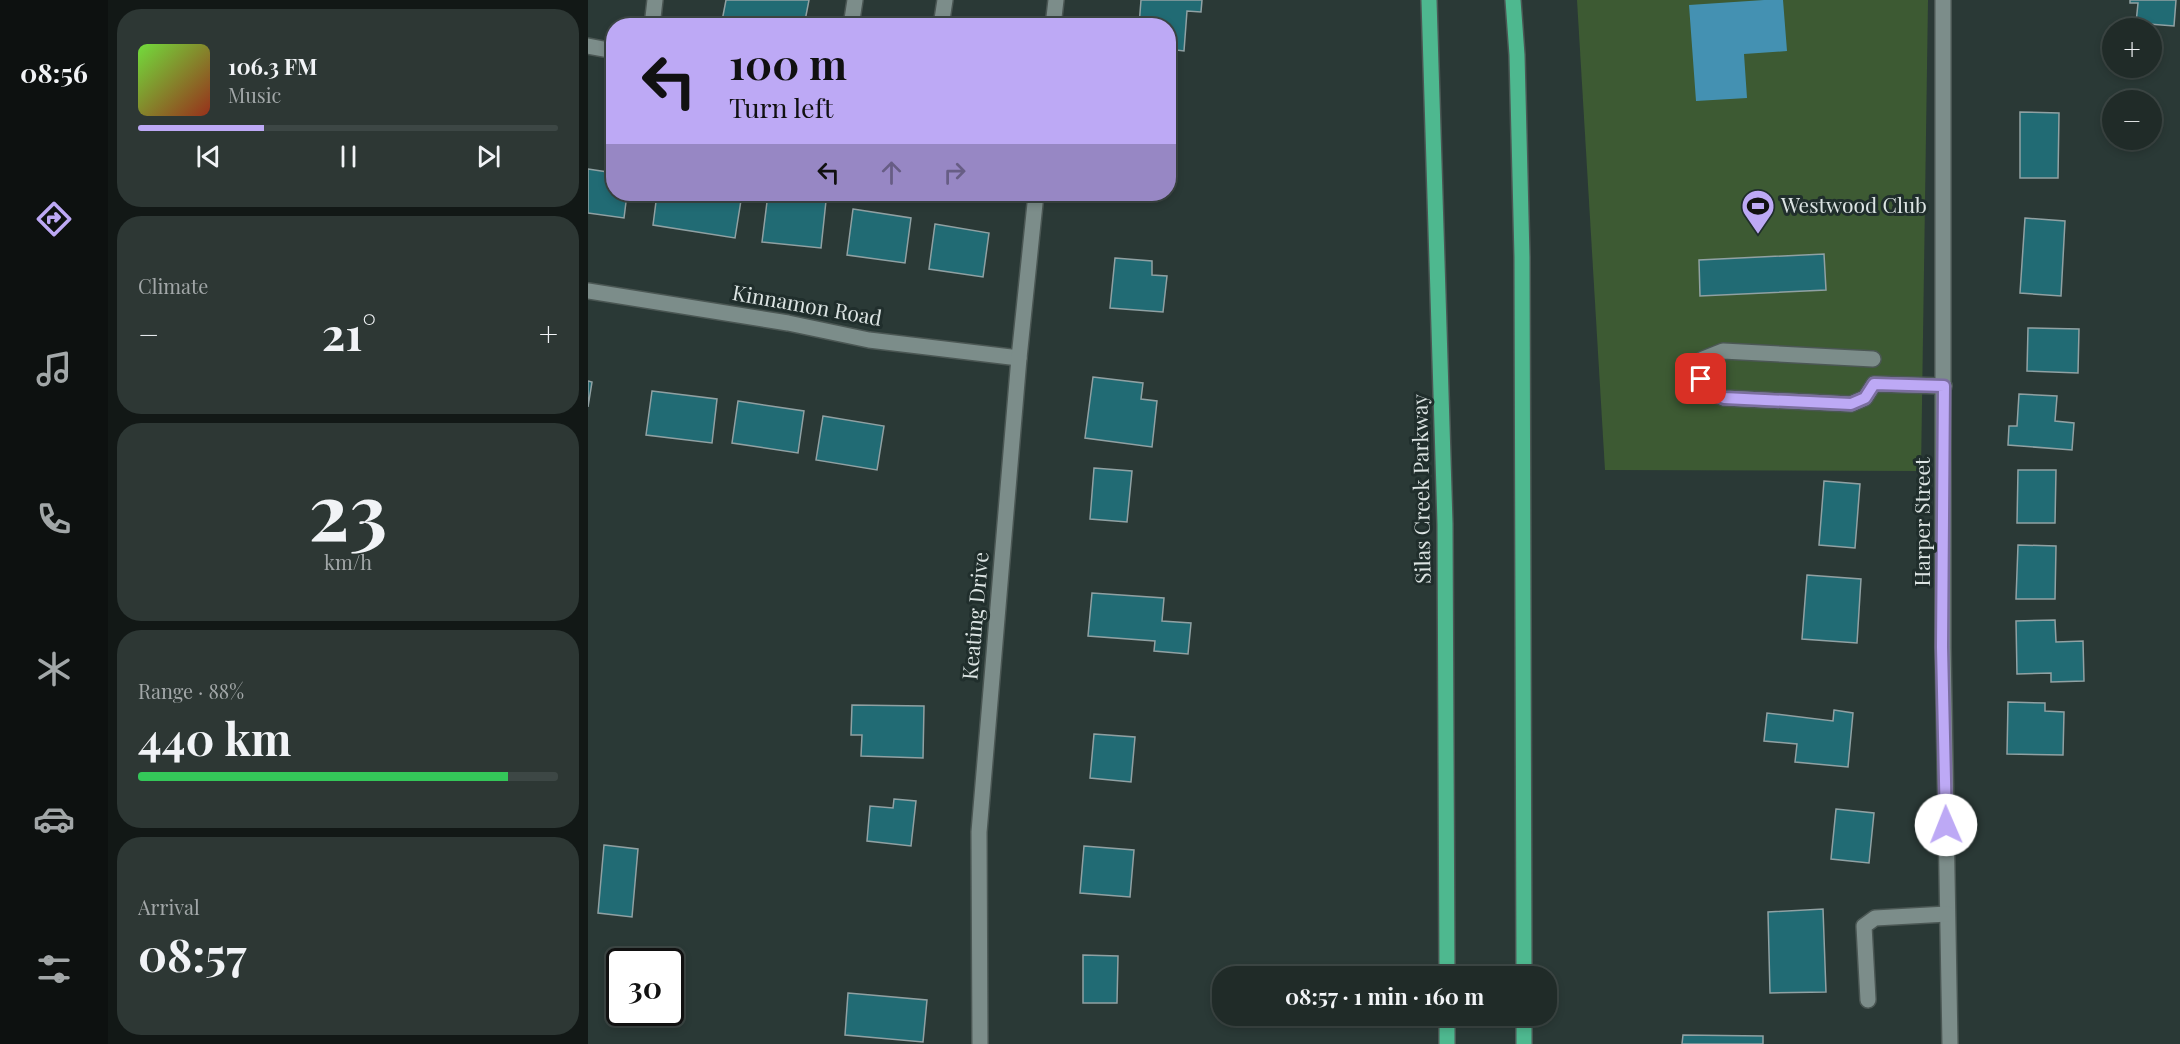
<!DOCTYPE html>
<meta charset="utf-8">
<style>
body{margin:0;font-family:"Playfair Display",serif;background:#2d3734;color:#f1f3f6;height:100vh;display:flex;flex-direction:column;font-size:22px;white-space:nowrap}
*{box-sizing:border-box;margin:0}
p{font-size:20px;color:#a2a7a8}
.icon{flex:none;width:33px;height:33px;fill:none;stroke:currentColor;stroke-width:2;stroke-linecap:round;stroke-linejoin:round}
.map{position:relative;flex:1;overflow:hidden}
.details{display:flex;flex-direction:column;gap:9px;padding:9px;background:#121816;width:480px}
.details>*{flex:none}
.top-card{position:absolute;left:18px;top:18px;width:570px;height:183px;border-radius:24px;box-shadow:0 3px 9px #0003,0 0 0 2px #3d4745;background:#bda9f5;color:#111;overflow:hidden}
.tools{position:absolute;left:1514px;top:18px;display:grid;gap:12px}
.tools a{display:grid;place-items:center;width:60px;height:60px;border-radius:50%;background:#202b28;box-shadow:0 3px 9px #0003,0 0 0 2px #3d4745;font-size:30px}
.speed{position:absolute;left:18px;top:948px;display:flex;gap:12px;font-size:30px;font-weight:700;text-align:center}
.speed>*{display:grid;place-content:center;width:78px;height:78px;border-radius:50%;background:#202b28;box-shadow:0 3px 9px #0003,0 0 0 2px #3d4745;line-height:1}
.speed .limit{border:3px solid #111;border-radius:9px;background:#fff;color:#111}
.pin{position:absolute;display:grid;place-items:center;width:51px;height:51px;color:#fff;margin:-26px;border-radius:12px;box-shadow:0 3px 9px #0006}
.me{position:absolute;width:66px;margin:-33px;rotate:359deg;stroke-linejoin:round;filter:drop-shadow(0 0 4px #0008)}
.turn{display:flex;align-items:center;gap:21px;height:126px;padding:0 24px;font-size:27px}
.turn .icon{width:78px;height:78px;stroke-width:2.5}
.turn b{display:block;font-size:42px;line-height:51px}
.lanes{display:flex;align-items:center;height:57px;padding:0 24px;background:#0003;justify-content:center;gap:30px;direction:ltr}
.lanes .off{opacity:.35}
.big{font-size:45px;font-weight:700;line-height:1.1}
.details .card{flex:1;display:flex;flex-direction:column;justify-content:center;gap:9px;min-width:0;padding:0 21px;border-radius:24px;background:#2d3734}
.details .dial{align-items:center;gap:0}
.dial b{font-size:78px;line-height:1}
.song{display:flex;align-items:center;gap:18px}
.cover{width:72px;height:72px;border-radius:9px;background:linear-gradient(135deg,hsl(100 70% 55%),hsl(10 70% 35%))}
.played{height:6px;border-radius:3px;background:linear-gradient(90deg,#bda9f5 30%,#3d4745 30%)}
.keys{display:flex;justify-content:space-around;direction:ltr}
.heat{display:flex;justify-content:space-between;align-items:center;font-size:33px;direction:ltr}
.charge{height:9px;border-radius:4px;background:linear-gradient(90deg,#34c759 88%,#3d4745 0)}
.trip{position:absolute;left:624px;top:966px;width:345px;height:60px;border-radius:24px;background:#202b28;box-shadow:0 3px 9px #0003,0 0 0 2px #3d4745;font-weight:700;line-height:60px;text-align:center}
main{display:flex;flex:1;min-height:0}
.tabs{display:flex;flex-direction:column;width:108px;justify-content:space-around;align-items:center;background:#0d1110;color:#a2a7a8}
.tabs .icon{width:42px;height:42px}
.tabs .selected{color:#bda9f5}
.tabs b{font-size:27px;color:#f1f3f6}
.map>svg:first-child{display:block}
.green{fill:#3d5a33}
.water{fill:#4491b2}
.building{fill:#216b74;stroke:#90a1a3;stroke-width:1.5}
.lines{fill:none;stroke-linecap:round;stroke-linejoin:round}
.minor-casing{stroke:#4b5754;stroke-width:18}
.major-casing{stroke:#4b5754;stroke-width:18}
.minor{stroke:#7c8d8a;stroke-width:15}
.major{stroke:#4eb88f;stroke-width:15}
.route-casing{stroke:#7b6e9f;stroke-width:15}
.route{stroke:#bda9f5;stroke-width:10}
.labels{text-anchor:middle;stroke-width:6;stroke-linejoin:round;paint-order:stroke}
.poi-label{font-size:21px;fill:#dce4e3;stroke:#202e2c;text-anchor:start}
.street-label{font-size:21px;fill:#dce4e3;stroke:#202e2c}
</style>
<main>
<nav class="tabs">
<b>08:56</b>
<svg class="icon selected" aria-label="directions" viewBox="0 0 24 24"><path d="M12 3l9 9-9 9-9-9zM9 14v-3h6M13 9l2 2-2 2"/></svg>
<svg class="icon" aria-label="music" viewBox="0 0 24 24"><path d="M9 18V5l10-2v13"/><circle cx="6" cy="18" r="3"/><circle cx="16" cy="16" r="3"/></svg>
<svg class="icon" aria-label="phone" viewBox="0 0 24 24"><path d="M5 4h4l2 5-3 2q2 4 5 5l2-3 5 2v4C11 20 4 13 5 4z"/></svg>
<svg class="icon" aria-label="climate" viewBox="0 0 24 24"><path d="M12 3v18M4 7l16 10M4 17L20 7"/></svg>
<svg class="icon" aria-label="car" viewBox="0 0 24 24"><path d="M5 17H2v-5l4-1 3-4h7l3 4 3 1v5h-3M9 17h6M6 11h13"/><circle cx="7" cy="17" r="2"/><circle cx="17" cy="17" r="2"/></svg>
<svg class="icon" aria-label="filters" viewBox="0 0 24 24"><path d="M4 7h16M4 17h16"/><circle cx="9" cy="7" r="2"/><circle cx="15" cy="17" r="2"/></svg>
</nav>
<section class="details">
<div class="card">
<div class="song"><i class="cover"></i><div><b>106.3 FM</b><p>Music</p></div></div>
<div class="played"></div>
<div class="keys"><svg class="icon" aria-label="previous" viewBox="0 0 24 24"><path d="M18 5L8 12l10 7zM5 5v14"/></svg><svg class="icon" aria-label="pause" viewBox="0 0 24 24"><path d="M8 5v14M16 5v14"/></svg><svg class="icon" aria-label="next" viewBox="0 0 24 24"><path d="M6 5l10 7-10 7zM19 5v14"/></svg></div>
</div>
<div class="card"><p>Climate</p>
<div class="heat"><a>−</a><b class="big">21°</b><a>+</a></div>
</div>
<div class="card dial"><b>23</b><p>km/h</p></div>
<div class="card"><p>Range · 88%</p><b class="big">440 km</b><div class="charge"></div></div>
<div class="card"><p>Arrival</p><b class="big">08:57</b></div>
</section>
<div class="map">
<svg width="1592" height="1044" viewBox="0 0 1592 1044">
<rect width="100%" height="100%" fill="#2a3936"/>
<path class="green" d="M989 0H1340L1333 471 1017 470Z"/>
<path class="water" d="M1176 0H1195L1199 51 1156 54 1159 98 1108 101 1101 5Z"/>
<g class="building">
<path d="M138 0H221L216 26H133Z"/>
<path d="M553 0H614L613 12 599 11 596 51 580 49V26H551Z"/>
<path d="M1542 0H1588L1586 26 1548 23 1550 3H1542Z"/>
<path d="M1432 112 1471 113 1470 178H1432Z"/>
<path d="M0 169 26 173V194H39L36 218 0 213Z"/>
<path d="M69 194H154L147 238 65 225Z"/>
<path d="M180 194H224L223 199 238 201 233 248 174 242Z"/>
<path d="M265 209 323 218 317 263 259 255Z"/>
<path d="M1437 218 1477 221 1473 296 1432 293Z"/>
<path d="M347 224 401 233 395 277 341 269Z"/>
<path d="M1236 254 1238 290 1112 296 1111 260Z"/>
<path d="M527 258 564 261V275L579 276 575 312 522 308Z"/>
<path d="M1440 328 1491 329 1490 373 1439 371Z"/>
<path d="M505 377 555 383 553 399 569 401 564 447 497 438Z"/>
<path d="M0 381 4 382 0 407Z"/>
<path d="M64 391 129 399 124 443 58 435Z"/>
<path d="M1431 394 1469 396 1467 421 1486 423 1484 450 1420 445 1421 426H1429Z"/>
<path d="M150 401 216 411 210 453 144 443Z"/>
<path d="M235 416 296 426 289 470 228 460Z"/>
<path d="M506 468 544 471 539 522 502 519Z"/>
<path d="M1430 470H1468L1467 523H1429Z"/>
<path d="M1236 481 1272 484 1267 548 1231 545Z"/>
<path d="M1430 545 1468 546 1467 599H1428Z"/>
<path d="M1219 575 1273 579 1269 643 1214 639Z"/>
<path d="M504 593 576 598 574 621 603 623 600 654 566 651 567 641 500 636Z"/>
<path d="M1467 620 1468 642 1495 641 1496 681 1463 682V673L1429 674 1428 621Z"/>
<path d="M1420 702 1457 703V711L1476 712 1475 755 1419 754Z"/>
<path d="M264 705 336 706 335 758 273 756 274 735H263Z"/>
<path d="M1246 710 1265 713 1260 767 1207 762 1209 744 1176 741 1179 713 1245 721Z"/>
<path d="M506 734 547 737 543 782 502 778Z"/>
<path d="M306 799 328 801 323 846 279 841 282 806 305 808Z"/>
<path d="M1248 809 1286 813 1281 863 1243 859Z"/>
<path d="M16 845 50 849 44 917 10 913Z"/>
<path d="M496 846 546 850 542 897 492 893Z"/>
<path d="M1235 909 1238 992 1182 993 1180 912Z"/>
<path d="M495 955 530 956 529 1003H495Z"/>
<path d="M260 993 339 1000 335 1042 257 1035Z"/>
<path d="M1095 1035 1175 1036V1044H1094Z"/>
</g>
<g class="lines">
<g class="minor-casing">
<g id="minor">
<path d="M1355 0V647L1362 1044"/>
<path d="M64 26 67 0"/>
<path d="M263 26 267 0"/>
<path d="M353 26 357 0"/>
<path d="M465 26 468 0"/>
<path d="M0 46 26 51"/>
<path d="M0 291 200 323 281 340 431 358"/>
<path d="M1285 359 1135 351 1115 359C1113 383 1112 388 1136 398L1263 404 1277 398 1286 384 1356 386"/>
<path d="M1280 1000 1276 926 1287 918 1359 914"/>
<path d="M392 1044 391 832 431 358 448 194"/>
</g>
</g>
<g class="major-casing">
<g id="major">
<path d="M841 0 857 524 859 976"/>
<path d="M925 0 929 55 934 257 936 976"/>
<path d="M859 1016V1044"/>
<path d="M936 1016V1044"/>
</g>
</g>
<use href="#minor" class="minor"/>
<use href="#major" class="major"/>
</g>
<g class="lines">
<g class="route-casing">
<path id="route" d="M1113 379 1119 391 1136 398 1263 404 1277 398 1286 384 1356 386 1354 647 1358 825"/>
</g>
<use href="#route" class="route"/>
</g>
<defs>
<g id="stadium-pin" transform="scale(1.725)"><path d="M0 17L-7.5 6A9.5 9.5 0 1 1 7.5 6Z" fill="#bda9f5" stroke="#202e2c"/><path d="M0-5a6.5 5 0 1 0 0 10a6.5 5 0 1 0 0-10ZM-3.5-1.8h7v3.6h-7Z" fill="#111"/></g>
</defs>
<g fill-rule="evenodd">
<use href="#stadium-pin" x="1170" y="206"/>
</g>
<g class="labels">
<g class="poi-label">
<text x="1193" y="213">Westwood Club</text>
</g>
<g class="street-label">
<text transform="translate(219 306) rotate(10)" y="7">Kinnamon Road</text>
<text transform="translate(834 489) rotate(-91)" y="7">Silas Creek Parkway</text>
<text transform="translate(1335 522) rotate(-90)" y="7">Harper Street</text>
<text transform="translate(388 616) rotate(-85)" y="7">Keating Drive</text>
</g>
</g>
</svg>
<div class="tools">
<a>+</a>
<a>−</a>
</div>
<div class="speed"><div class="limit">30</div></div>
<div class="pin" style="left:1113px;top:379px;background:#d93025"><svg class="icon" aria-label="arrive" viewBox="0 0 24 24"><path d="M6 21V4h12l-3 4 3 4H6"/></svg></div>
<svg class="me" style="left:1358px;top:825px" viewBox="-20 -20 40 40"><circle r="19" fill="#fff"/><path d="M0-13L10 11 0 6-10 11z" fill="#bda9f5"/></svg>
<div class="trip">08:57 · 1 min · 160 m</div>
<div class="top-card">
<div class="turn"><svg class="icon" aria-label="left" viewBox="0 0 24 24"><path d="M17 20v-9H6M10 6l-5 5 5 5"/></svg><div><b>100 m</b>Turn left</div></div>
<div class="lanes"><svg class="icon" aria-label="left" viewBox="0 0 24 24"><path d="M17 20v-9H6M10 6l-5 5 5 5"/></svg><svg class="icon off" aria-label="ahead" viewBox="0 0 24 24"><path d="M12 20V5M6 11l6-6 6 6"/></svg><svg class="icon off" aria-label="right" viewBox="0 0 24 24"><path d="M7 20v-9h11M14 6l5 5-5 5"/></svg></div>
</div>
</div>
</main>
